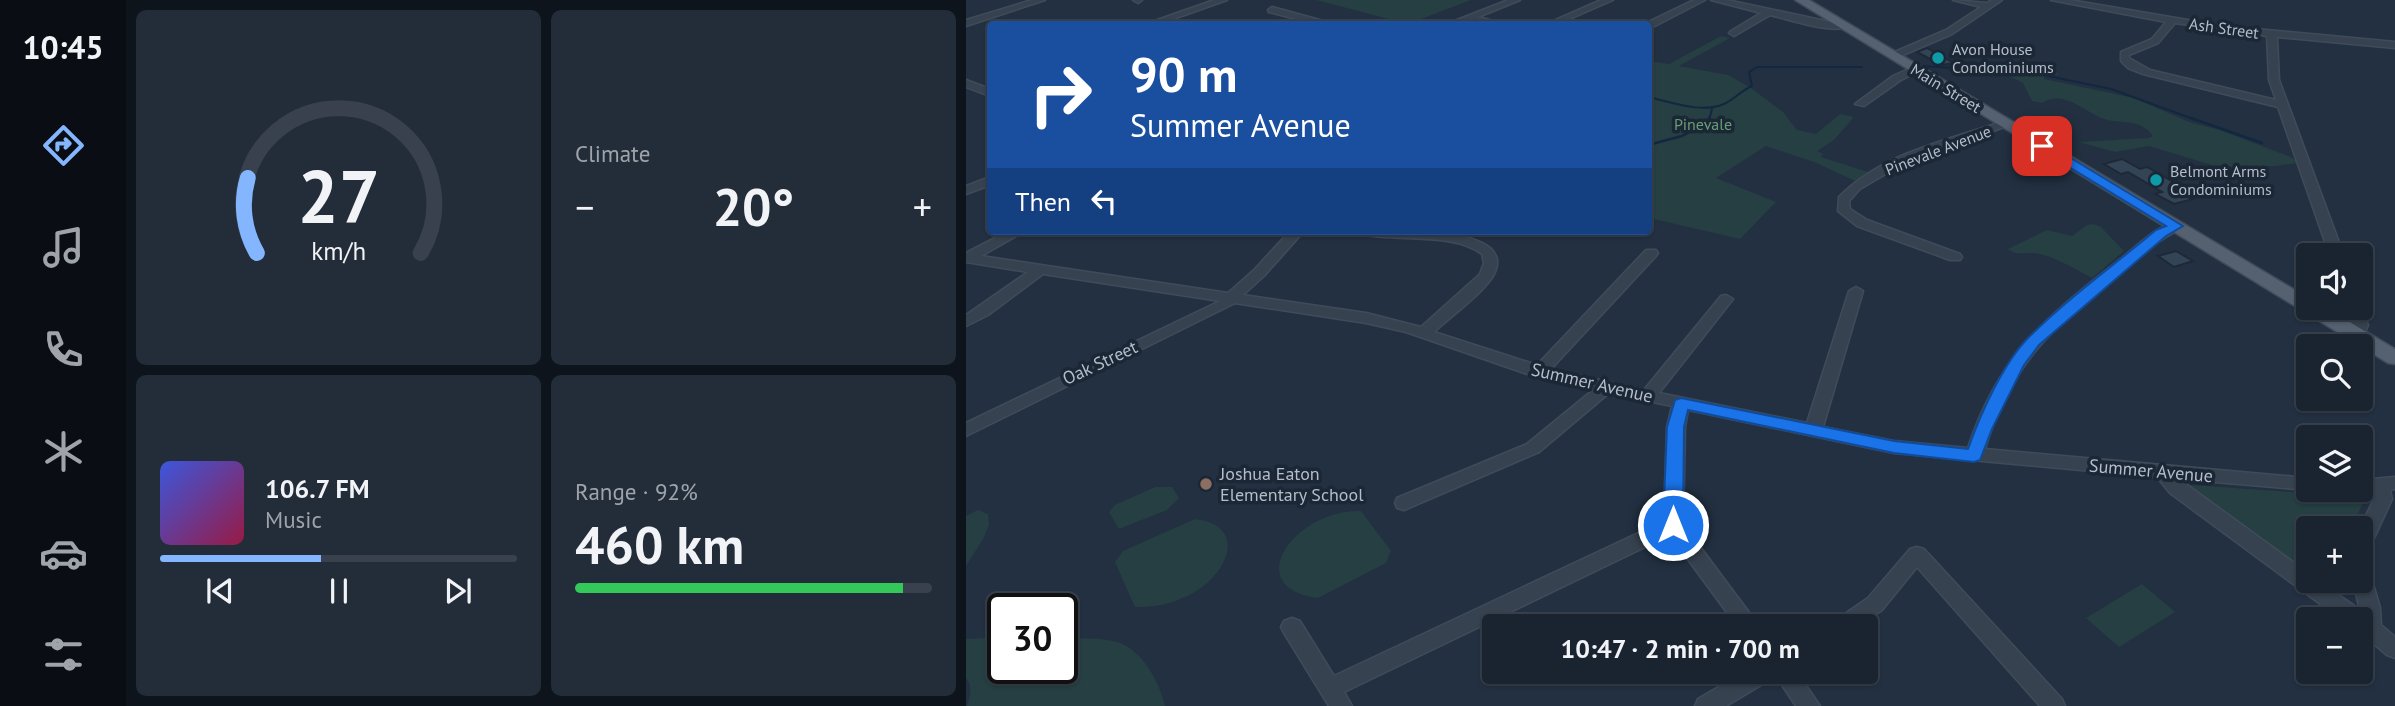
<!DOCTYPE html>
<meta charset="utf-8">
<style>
body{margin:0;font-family:"PT Sans",sans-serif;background:#232c39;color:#f1f3f6;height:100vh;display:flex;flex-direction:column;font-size:26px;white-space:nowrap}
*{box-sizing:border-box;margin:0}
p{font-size:23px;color:#9fa4ab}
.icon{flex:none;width:38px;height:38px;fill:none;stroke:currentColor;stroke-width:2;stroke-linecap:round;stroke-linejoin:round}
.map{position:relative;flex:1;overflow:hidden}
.side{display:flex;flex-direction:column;gap:10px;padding:10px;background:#0e141b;width:840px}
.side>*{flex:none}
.hud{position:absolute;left:21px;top:21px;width:665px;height:214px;border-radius:7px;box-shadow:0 2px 5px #0004,0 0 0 2px #38414d;background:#1a4fa0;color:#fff;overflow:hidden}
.fabs{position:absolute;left:1330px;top:243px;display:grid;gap:14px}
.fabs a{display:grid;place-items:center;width:77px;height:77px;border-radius:7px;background:#1a2431;box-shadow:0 2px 5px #0004,0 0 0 2px #38414d;font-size:35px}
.speed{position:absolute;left:21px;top:593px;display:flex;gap:14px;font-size:35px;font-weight:700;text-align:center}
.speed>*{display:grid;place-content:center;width:91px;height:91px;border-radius:50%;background:#1a2431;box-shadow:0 2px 5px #0004,0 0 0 2px #38414d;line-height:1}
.speed .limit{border:4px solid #111;border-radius:10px;background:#fff;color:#111}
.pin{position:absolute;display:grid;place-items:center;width:60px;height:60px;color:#fff;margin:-30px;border-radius:14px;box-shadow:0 4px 10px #0006}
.me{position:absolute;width:77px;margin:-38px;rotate:0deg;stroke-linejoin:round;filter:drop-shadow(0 0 5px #0008)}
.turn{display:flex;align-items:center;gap:24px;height:147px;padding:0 28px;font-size:32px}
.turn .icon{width:91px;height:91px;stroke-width:2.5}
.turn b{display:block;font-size:49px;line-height:60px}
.then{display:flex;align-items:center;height:66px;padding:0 28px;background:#0003;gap:14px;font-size:26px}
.big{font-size:52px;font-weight:600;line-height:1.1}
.side .tile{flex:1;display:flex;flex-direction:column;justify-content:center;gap:10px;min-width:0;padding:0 24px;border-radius:10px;background:#232c39}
.side .dial{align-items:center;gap:0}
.dial svg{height:182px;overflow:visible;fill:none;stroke:#38414d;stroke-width:7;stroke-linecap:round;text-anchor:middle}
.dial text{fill:#f1f3f6;stroke:none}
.song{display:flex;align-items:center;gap:21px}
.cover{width:84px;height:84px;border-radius:10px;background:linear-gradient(135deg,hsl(230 70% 55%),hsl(340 70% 35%))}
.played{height:7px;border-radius:4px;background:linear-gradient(90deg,#84b6ff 45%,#38414d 45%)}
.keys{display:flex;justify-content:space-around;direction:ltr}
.heat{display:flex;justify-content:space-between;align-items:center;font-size:38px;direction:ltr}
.charge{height:10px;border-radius:5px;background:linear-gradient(90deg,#34c759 92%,#38414d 0)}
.side .tiles{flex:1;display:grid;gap:10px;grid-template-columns:repeat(2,1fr)}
.trip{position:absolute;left:516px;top:614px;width:396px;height:70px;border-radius:7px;background:#1a2431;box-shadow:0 2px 5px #0004,0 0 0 2px #38414d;font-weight:600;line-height:70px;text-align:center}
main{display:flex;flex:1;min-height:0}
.menu{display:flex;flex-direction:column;width:126px;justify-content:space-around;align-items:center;background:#0a0e14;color:#9fa4ab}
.menu .icon{width:49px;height:49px}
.menu .active{color:#84b6ff}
.menu b{font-size:32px;color:#f1f3f6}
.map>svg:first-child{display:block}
.green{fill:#253f42}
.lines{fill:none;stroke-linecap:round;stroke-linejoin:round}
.stream-far1{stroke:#142740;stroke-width:2}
.stream{stroke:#142740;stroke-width:2.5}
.building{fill:#344457;stroke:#1e2937;stroke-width:2}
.minor-casing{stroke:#404b59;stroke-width:3}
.major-casing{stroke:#404b59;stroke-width:3}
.minor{fill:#374250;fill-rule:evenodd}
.major{fill:#556171;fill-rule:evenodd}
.route{fill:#1a73e8;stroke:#114b97;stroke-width:2}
.culture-dot{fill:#0f9aa8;stroke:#1c2735;stroke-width:2.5}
.education-dot{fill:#8d6e63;stroke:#1c2735;stroke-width:2.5}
.labels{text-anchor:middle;stroke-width:7;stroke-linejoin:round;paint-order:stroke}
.far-street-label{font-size:16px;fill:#b3bdcb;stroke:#1c2735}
.far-poi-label{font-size:16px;fill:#b3bdcb;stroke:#1c2735;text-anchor:start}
.far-park-label{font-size:16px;fill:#689e74;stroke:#1c2735}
.street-label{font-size:18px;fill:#b3bdcb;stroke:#1c2735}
.poi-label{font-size:18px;fill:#b3bdcb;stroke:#1c2735;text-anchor:start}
</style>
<main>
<nav class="menu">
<b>10:45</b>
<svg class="icon active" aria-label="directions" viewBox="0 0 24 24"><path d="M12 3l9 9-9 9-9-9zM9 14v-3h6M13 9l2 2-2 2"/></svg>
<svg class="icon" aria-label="music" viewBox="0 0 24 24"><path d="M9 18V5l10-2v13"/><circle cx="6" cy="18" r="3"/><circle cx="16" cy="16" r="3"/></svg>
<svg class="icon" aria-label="phone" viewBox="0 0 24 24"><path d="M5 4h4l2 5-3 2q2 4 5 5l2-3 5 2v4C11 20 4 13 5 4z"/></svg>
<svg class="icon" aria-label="climate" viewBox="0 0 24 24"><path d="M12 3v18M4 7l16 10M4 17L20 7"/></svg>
<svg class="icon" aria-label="car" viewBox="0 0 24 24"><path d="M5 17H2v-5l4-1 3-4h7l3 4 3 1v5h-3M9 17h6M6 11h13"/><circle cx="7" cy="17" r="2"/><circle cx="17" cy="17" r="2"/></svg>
<svg class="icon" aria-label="filters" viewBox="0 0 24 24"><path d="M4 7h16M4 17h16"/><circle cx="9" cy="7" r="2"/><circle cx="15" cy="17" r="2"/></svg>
</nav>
<section class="side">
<div class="tiles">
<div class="tile dial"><svg viewBox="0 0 100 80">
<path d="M14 69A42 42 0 1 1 86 69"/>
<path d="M14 69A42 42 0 0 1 10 36" stroke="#84b6ff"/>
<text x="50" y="56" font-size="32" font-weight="700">27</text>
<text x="50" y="72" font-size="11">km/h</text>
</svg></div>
<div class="tile"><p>Climate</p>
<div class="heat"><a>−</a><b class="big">20°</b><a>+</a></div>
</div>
<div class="tile">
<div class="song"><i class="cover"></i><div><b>106.7 FM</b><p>Music</p></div></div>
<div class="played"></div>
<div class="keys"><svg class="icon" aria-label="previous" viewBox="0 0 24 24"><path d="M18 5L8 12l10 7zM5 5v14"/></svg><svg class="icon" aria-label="pause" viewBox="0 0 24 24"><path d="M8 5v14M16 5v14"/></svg><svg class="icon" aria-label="next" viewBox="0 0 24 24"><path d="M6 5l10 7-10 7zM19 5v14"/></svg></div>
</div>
<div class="tile"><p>Range · 92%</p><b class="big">460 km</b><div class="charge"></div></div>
</div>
</section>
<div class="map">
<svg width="1429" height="706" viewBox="0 0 1429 706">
<rect width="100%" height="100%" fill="#223041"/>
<g class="green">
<path d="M350 0H505L442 24Z"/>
<path d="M755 36 764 38 713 66 762 75 785 88 817 112 831 130 850 134 874 114 888 117 868 140 851 151 857 154 855 157 902 172 889 181 848 162 800 146 750 178 810 202 774 239 683 218V61L703 64Z"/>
<path d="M1077 65 1087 67 1092 75H1078V79L1168 98 1223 122 1254 130 1327 158 1332 163 1310 166 1252 167 1183 146 1149 152 1116 143 1114 142 1183 138 1187 136C1174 119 1161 124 1142 120 1120 115 1100 88 1076 103L1066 101 1057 83 1032 71H1063Z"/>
<path d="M1128 224 1135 227 1158 251 1126 278C1109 269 1093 259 1074 254 1063 251 1050 257 1042 249L1081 230 1106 236 1121 225Z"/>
<path d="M1226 485 1396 497 1399 499 1385 528H1342V572L1225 488 1224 486Z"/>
<path d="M189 487H206L213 498 201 510 153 529 143 512 149 505Z"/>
<path d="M12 510 22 514 23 525 17 539 0 566V516Z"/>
<path d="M395 511 425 551 420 563 352 598C273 588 328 509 395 511Z"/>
<path d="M229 519C277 525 266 565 236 587 217 601 193 608 169 607L149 562 157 551Z"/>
<path d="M1176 584 1209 612 1153 647 1120 618Z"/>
<path d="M37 637V668H96V638C114 639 134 637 151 642 176 649 194 683 199 706H1C4 696 7 687 0 678V639Z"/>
</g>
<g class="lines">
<g class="stream-far1">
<path d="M955 66 1068 73 1145 89 1230 120"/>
<path d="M682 97C706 102 735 114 758 104 769 99 776 90 786 86L783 72 791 67H896"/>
<path d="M743 120 746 109"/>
</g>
<g class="stream">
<path d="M1225 118 1296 143"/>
<path d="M682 145 716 136 742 123 743 118"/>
</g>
</g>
<g class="building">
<path d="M961 48 988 63 975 65 951 52Z"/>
<path d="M1156 159 1174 169 1181 167 1216 187 1208 189 1227 199 1208 204 1189 194 1196 192 1162 172 1155 174 1138 164Z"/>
<path d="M1210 251 1227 261 1208 267 1192 256Z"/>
</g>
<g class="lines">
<g class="minor-casing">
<g id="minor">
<path d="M66 0H79L0 26V20Z"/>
<path d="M167 0H176L172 3Z"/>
<path d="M248 0H261L193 24H180Z"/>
<path d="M542 0H554L512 17 531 22 532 24 503 21 493 24H481Z"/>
<path d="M635 0H647L592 24H580Z"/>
<path d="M728 0H739L685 28 678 24Z"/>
<path d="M745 0H761L883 26C867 35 822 19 804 15L768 36 763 33 765 31 795 13Z"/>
<path d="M987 0 1021 3 1026 0H1036L986 34 930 58H924V54L980 30 1015 7Z"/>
<path d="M1085 0H1104L1257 26 1429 42V48L1311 37 1313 80 1378 256H1364L1312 107 1177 74 1162 68 1155 61V52L1186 39 1200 22ZM1209 23 1301 36 1303 80 1310 100 1184 70 1163 58V55L1192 43Z"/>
<path d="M306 7 361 22 363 24H349L303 12 302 10Z"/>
<path d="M949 66 954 69 953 71 935 80 898 106 889 104 927 76Z"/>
<path d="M0 80 24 89V96L0 87Z"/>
<path d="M1036 122 1046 124 933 166 894 189 883 201 884 209 901 220 994 254 996 257 994 260H984L891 226 872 211 873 197C915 154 980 140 1036 122Z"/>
<path d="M24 177V185L0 194V186Z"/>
<path d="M1210 222 1215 223V229C1192 239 1173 257 1154 273 1088 325 1043 366 1019 449L1342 478V490L1213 479 1342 573V581H1353L1394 610 1387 581H1395V564L1402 567 1414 608 1415 625 1429 637V658L1421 655 1395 633V620H1376L1204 493 1191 477 928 453 722 410 719 427 717 524 793 626H771L704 535 378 692 386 706H363L318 633 315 627 318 621 326 618 334 621 368 676 698 521 701 427 706 406 643 393 573 452 438 510 431 508 429 503 431 498 561 444 627 390 567 376 440 332 400 323 269 303 0 436V423L254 301 77 274 22 315 0 326V315L62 272 0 262V253L42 231H59L15 256 262 293 289 269 324 231H338L299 275 277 295 400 313 455 327 514 274 518 263 516 254C487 232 430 242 394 234L392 231C417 231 557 223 527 276 518 292 483 318 468 332L571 365 680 250H690L692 253 690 256 585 369 678 390 755 296 760 295 767 299 693 393 841 423 883 291 890 287 897 291 857 427 928 441 1002 448C1031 358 1080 317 1152 261 1170 247 1187 228 1210 222Z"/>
<path d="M1395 305 1402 325 1396 338 1391 340 1383 335 1386 325 1383 308H1395Z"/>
<path d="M1429 477V489L1424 490 1426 499 1402 551 1395 553 1394 528 1408 499 1406 492 1388 490H1395V480Z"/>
<path d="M951 547 958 549 1096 699 1099 706H1074L951 567 916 610 892 626H867L870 620 902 598 944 549Z"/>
<path d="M778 672H831L854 706H830L808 673 805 679 760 706H729L732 699Z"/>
</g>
</g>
<g class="major-casing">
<path id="major" d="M829 0H843L1342 298V308H1360L1429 349V364L1422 363Z"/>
</g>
<use href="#minor" class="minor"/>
<use href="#major" class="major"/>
</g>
<path class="route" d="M1072 143H1080L1217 226 1200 236 1073 345 1058 365 1026 429 1014 460 1008 462 928 453 722 410 718 427 717 525 714 530H700L697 525 701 427 709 400 715 398 928 441 1002 449C1014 415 1037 363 1063 337 1102 298 1148 265 1190 230L1200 226 1072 148Z"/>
<g class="culture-dot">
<circle cx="972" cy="58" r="7"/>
<circle cx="1190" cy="180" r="7"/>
</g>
<circle class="education-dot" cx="240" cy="484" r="7"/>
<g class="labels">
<g class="far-street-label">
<text transform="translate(1258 28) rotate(8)" y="6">Ash Street</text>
<text transform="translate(980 88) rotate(31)" y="6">Main Street</text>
<text transform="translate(972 150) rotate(-21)" y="6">Pinevale Avenue</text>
</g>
<g class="far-poi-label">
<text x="986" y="55">Avon House<tspan x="986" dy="18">Condominiums</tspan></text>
<text x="1204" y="177">Belmont Arms<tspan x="1204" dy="18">Condominiums</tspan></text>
</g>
<g class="far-park-label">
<text x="737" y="130">Pinevale</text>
</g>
<g class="street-label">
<text transform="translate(134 363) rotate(-25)" y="6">Oak Street</text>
<text transform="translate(626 383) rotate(13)" y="6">Summer Avenue</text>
<text transform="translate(1185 471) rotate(5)" y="6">Summer Avenue</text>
</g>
<g class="poi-label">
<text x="254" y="480">Joshua Eaton<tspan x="254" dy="21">Elementary School</tspan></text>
</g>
</g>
</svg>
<div class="fabs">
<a><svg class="icon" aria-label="sound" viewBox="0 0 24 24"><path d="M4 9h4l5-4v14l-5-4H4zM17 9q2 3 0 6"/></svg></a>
<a><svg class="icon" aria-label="search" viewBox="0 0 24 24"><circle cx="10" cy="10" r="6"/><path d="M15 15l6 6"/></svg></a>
<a><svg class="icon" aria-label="layers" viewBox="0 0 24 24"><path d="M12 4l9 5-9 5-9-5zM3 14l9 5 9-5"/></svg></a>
<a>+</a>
<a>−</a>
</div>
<div class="speed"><div class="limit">30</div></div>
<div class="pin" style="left:1076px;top:146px;background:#d93025"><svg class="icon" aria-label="arrive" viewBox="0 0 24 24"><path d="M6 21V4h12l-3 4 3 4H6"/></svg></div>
<svg class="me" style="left:707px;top:525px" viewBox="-20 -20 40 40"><circle r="17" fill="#1a73e8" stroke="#fff" stroke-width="3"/><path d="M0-11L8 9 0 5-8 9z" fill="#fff"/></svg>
<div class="trip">10:47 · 2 min · 700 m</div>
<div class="hud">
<div class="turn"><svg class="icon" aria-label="right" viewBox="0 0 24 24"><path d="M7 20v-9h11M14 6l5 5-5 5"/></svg><div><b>90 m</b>Summer Avenue</div></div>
<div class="then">Then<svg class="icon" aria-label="left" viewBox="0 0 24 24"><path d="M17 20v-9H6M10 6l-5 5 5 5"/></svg></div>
</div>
</div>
</main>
